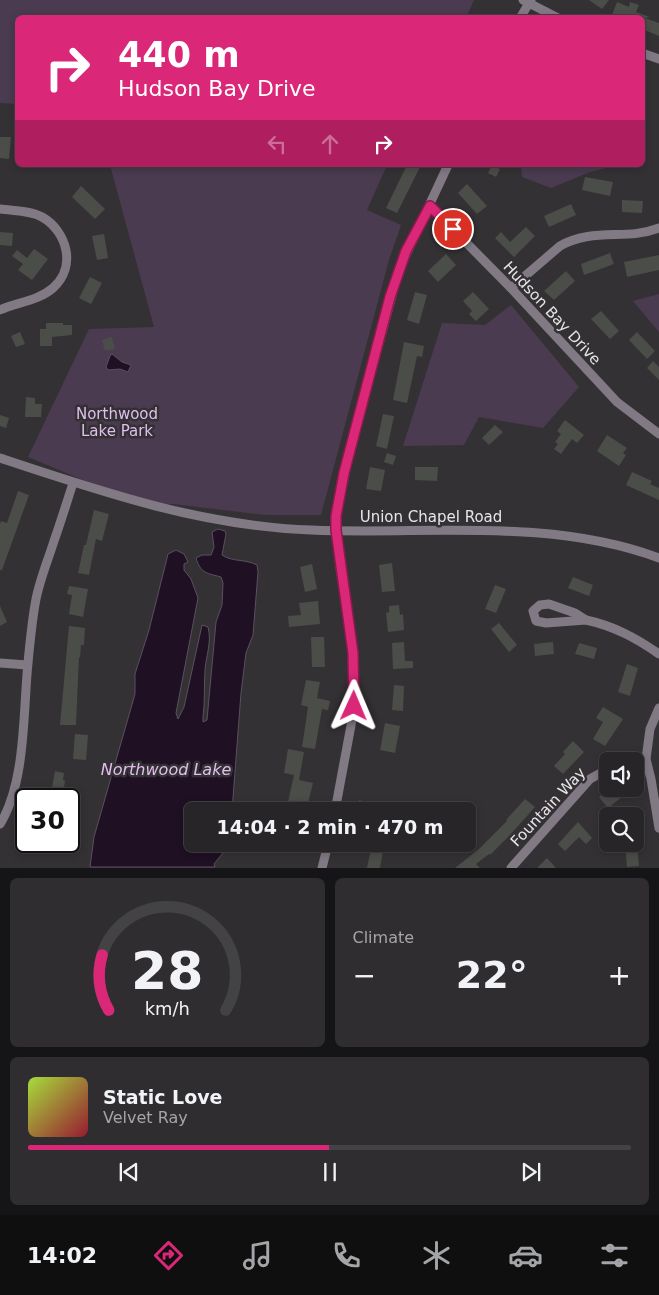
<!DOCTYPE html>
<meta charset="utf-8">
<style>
body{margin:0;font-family:"DejaVu Sans",sans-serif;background:#2f2d30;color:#f1f3f6;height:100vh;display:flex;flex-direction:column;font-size:19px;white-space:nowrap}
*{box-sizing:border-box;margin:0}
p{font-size:16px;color:#a4a5a8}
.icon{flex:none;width:28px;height:28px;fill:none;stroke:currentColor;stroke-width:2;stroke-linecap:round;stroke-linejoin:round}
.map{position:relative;height:868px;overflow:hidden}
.panel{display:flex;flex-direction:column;gap:10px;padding:10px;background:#151416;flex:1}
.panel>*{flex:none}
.banner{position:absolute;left:15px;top:15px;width:630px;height:152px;border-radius:8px;box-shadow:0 2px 8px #0003,0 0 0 1px #434245;background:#db2777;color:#fff;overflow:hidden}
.buttons{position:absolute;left:599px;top:752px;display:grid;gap:10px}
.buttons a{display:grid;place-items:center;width:45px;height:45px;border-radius:8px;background:#272528;box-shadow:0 2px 8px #0003,0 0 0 1px #434245;font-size:25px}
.speed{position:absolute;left:15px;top:788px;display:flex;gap:10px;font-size:25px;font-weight:700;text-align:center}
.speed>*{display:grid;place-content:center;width:65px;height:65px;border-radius:50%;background:#272528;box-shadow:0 2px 8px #0003,0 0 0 1px #434245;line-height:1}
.speed .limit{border:2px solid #111;border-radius:8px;background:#fff;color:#111}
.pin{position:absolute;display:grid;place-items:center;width:42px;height:42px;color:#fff;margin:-21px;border:2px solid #fff;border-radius:50%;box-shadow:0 1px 5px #0007}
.me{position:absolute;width:55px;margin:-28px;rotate:1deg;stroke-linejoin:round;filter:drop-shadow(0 0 4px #0008)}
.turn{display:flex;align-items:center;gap:18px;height:105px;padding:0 20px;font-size:22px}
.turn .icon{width:65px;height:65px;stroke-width:2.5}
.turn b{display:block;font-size:35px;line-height:42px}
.lanes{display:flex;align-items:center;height:48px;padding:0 20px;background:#0003;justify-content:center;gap:25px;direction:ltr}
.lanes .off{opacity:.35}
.big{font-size:38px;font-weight:600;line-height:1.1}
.panel .widget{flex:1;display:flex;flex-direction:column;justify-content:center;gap:8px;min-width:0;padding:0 18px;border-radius:8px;background:#2f2d30}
.panel .dial{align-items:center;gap:0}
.dial svg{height:130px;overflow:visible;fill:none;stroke:#434245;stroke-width:7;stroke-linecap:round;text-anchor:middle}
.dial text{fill:#f1f3f6;stroke:none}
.song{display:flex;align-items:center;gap:15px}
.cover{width:60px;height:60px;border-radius:8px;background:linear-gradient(135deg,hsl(80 70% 55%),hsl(350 70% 35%))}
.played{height:5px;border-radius:2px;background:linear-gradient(90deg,#db2777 50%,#434245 50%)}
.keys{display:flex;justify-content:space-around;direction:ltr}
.heat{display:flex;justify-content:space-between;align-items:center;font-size:28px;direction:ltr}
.panel .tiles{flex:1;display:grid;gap:10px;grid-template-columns:1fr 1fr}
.widget:last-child{grid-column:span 2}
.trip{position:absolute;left:184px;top:802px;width:292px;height:50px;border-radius:8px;background:#272528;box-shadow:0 2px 8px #0003,0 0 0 1px #434245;font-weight:600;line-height:50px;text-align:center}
.tabs{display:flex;height:80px;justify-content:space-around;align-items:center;background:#100f10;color:#a4a5a8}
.tabs .icon{width:35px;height:35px}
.tabs .active{color:#db2777}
.tabs b{font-size:22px;color:#f1f3f6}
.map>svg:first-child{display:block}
.green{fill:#4a3b50}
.water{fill:#1f1024;stroke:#5b505f}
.building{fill:#4a4d48}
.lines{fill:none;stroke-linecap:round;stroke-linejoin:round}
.minor{stroke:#817984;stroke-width:9}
.route-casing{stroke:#8e194d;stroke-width:12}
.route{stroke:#db2777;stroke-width:9}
.labels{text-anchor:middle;stroke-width:5;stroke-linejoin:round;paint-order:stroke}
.street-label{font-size:15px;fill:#e7e5e8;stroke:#343135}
.park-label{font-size:15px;fill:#e1beed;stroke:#343135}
.water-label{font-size:16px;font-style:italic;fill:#e1beed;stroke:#343135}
</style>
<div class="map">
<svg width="659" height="868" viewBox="0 0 659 868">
<rect width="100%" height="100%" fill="#343135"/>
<g class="green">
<path d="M0 0H474L466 18H18L17 104 0 103Z"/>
<path d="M110 165H387L367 210 401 225 389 260 321 515H265L173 504 138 503 28 457 89 329 154 327Z"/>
<path d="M521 165H617L590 172 551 188 522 177Z"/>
<path d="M659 294V332L633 301Z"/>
<path d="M511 305 579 387 543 428 479 417 464 445 403 446 442 323 485 325Z"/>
</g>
<g class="water">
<path d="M112 354 122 362 131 365 128 372 120 369 108 370 106 367 110 356Z"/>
<path d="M218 529 225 531 226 534 222 555C232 562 246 559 257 565L258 572 253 635 246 653 241 693 232 811H192V844H227L223 853 214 864 215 867H90L94 837 135 694V674L149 630 168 554 176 550 184 554 188 562 184 564V570L191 579 198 598 176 713 178 719 184 707 202 625 208 627C212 642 206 656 205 670 204 686 205 702 203 717V722L207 720 216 622 222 605 223 583 221 577C207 573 201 574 196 558L202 555H211L214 547 212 532Z"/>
</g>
<g class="building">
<path d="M589 0H609L602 9Z"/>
<path d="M617 2 629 7 630 2 639 5 636 12 650 17 645 18 659 23V36L642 29V18H620L612 15Z"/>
<path d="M0 137H11L9 159 0 158Z"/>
<path d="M407 165H421L397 213 386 208Z"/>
<path d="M492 165 500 169 496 177 488 173Z"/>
<path d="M585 177 613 182 610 196 582 190Z"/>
<path d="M467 184 487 206 477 214 458 193Z"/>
<path d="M81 186 105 209 95 219 72 197Z"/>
<path d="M622 200 643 201 642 213 622 212Z"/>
<path d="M571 204 576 215 549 227 544 216Z"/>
<path d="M526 227 535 236 514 257 495 238 501 232 510 242Z"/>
<path d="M0 232 13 233 12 246 0 245Z"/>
<path d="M104 234 108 258 97 260 92 236Z"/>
<path d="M34 249 48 259 32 280 18 270 23 264 12 256 17 250 27 258Z"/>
<path d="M610 253 614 264 584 275 581 264Z"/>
<path d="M446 254 456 265 438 282 428 271Z"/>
<path d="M659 255V270L627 277 624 262Z"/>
<path d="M566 271 575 281 554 300 544 291Z"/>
<path d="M90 277 102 283 91 304 79 298Z"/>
<path d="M415 292 427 295 419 324 407 320Z"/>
<path d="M473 292 489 309 476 321 469 314 472 311 463 301Z"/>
<path d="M601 311 619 331 610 339 591 319Z"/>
<path d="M46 323H63V325H72V335L52 337V346H40V329H46Z"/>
<path d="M20 332 25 344 16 347 11 336Z"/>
<path d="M637 332 655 351 647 359 629 340Z"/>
<path d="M112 337 115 349 105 351 102 340Z"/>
<path d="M404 342 424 346 422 357 417 356 407 403 393 400Z"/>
<path d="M653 361 659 367V380L647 368Z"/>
<path d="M26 397 35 398V404H42L41 417H25Z"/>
<path d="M383 414 394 416 387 449 376 446Z"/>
<path d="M0 415 9 418 6 428 0 426Z"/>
<path d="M565 420 584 435 577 443 572 439 561 454 554 449 558 444 555 442 561 434 557 431Z"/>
<path d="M495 425 503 432 489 445 482 438Z"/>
<path d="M607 435 627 448 623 453 626 455 619 466 597 451Z"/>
<path d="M387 453 396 456 393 465 384 462Z"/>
<path d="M370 467 385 470 381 491 366 489Z"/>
<path d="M415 467H438L437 481 415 480Z"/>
<path d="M632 472 652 481 650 484 659 488V500L626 485Z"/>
<path d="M18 491 29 495 2 570H0V524L1 521 7 523Z"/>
<path d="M94 510 109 514 102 541 96 539 89 575 78 573 84 545H86Z"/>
<path d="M392 563 395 591 382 592 379 565Z"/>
<path d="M312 564 317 589 305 592 300 567Z"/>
<path d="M573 577 593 585 589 596 568 588Z"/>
<path d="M495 585 506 589 496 613 485 609Z"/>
<path d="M69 586 88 589 83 617 69 614 72 595 67 594Z"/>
<path d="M318 601 320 624 289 627 288 616 301 615 299 603Z"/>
<path d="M399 605 400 615 403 614 404 630 388 632 386 613 389 612V606Z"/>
<path d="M0 606 7 622 0 626Z"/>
<path d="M499 623 517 645 509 652 491 629Z"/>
<path d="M69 626 85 628 84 645H81L80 658 79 657 76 725H60Z"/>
<path d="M311 637H324L325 667H312Z"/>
<path d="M404 642 405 661H413V668L393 669 392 643Z"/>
<path d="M553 642 554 654 535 656 534 644Z"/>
<path d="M579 643 597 648 594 659 575 654Z"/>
<path d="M627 664 638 668 630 696 618 692Z"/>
<path d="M306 680 320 682 317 698 330 701 328 710 322 709 315 749 302 747 308 707 301 705Z"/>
<path d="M394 685 404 686 403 711 392 710Z"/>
<path d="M603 707 623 719 605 746 593 739 603 722 596 718Z"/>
<path d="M385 723 400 726 395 753 380 750Z"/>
<path d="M75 734 88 735 86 760 73 759Z"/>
<path d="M573 741 584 752 563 774 554 766 565 754 563 752Z"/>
<path d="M288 749 304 752 299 780 313 783 306 811H286L294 775 284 773Z"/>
<path d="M55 771 64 773 63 780 65 781 62 799H50Z"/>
<path d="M610 789H632L608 808 599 797Z"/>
<path d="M525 799 535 807 510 835 490 855 489 854 476 864 480 868H455L479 849 507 821 506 820Z"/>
<path d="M359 800 371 803 369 811H357Z"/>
<path d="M578 822 592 838 586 844 579 837 565 851 558 844Z"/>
<path d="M625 844H637L639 866 627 867Z"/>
<path d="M371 849 383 851 380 868H367Z"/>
<path d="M547 858 556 868H537Z"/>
</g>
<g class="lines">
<g class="minor">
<path d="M523 0 558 18"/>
<path d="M520 18 531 0"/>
<path d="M642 53 659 59"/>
<path d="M430 206 511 288 617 402 659 434"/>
<path d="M0 209C13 211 30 210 42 217 67 231 77 267 53 288 38 301 18 302 0 310"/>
<path d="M511 288 560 246C594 227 626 241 659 228"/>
<path d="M0 458C102 492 202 526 311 530 426 535 548 517 659 558"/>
<path d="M549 604 575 613 586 620 546 623 536 621 533 611 540 605Z"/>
<path d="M586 620C614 626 636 638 659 654"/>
<path d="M0 663 27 665"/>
<path d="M659 708 650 729 646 759 651 779 659 828"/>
<path d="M635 761 646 759"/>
<path d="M335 811 352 720 355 691 353 653 339 560 336 516 351 446 399 270 448 165"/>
<path d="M0 824C26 783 23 711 28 663 30 642 32 620 36 599 40 579 48 560 54 541 61 521 67 502 73 483"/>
<path d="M322 868 328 844"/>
<path d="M511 868 590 779 608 769"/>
</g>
</g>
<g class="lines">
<g class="route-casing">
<path id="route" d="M354 706 353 653 336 530V516L344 473 390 297 406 251 430 206 453 229"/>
</g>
<use href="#route" class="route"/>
</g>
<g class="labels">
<g class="street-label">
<text transform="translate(552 313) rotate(47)" y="5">Hudson Bay Drive</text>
<text x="431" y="522">Union Chapel Road</text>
<text transform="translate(548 807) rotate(-47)" y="5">Fountain Way</text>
</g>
<g class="park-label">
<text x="117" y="419">Northwood<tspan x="117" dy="17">Lake Park</tspan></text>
</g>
<g class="water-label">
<text x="166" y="775">Northwood Lake</text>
</g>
</g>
</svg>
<div class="buttons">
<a><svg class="icon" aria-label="sound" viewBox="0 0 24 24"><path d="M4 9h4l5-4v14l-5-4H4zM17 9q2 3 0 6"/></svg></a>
<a><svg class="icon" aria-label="search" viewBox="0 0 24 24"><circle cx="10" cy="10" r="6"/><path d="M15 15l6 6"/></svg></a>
</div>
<div class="speed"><div class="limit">30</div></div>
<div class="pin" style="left:453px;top:229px;background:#d93025"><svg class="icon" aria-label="arrive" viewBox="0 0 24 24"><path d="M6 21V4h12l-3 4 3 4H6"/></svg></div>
<svg class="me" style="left:354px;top:706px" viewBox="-20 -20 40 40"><path d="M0-17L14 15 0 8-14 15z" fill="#db2777" stroke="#fff" stroke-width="4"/></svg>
<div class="trip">14:04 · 2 min · 470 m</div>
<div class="banner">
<div class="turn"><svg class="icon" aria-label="right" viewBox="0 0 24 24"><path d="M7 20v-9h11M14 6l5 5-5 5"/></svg><div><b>440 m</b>Hudson Bay Drive</div></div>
<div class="lanes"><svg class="icon off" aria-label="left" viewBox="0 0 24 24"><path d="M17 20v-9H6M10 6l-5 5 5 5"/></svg><svg class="icon off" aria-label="ahead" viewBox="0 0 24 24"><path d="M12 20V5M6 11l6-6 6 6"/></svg><svg class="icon" aria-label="right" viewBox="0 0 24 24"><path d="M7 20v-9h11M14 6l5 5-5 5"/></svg></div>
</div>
</div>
<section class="panel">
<div class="tiles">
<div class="widget dial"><svg viewBox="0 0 100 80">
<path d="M14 69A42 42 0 1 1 86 69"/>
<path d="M14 69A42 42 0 0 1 10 35" stroke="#db2777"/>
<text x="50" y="56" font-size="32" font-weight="700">28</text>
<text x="50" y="72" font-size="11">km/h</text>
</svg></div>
<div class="widget"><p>Climate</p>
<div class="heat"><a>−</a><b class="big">22°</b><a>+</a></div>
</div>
<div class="widget">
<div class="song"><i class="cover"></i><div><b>Static Love</b><p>Velvet Ray</p></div></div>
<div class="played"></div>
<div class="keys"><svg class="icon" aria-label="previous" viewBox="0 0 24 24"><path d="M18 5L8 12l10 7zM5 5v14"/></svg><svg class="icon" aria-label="pause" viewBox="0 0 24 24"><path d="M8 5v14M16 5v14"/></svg><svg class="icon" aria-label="next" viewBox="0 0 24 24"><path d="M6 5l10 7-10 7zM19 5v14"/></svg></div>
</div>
</div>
</section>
<nav class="tabs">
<b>14:02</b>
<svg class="icon active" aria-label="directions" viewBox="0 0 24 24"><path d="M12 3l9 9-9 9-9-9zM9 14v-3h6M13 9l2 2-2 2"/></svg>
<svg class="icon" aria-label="music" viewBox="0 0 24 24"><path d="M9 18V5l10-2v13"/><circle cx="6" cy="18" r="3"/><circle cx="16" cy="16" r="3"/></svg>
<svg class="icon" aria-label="phone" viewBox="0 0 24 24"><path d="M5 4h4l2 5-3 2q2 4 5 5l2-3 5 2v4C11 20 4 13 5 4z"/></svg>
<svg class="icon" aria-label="climate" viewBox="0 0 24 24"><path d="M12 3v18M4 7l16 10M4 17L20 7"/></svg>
<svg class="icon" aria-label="car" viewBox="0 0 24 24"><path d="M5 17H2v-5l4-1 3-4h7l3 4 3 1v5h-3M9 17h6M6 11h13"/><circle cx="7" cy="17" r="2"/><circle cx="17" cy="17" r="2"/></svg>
<svg class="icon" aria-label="filters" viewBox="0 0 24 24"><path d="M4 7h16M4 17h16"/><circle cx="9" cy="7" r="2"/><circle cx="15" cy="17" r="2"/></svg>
</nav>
